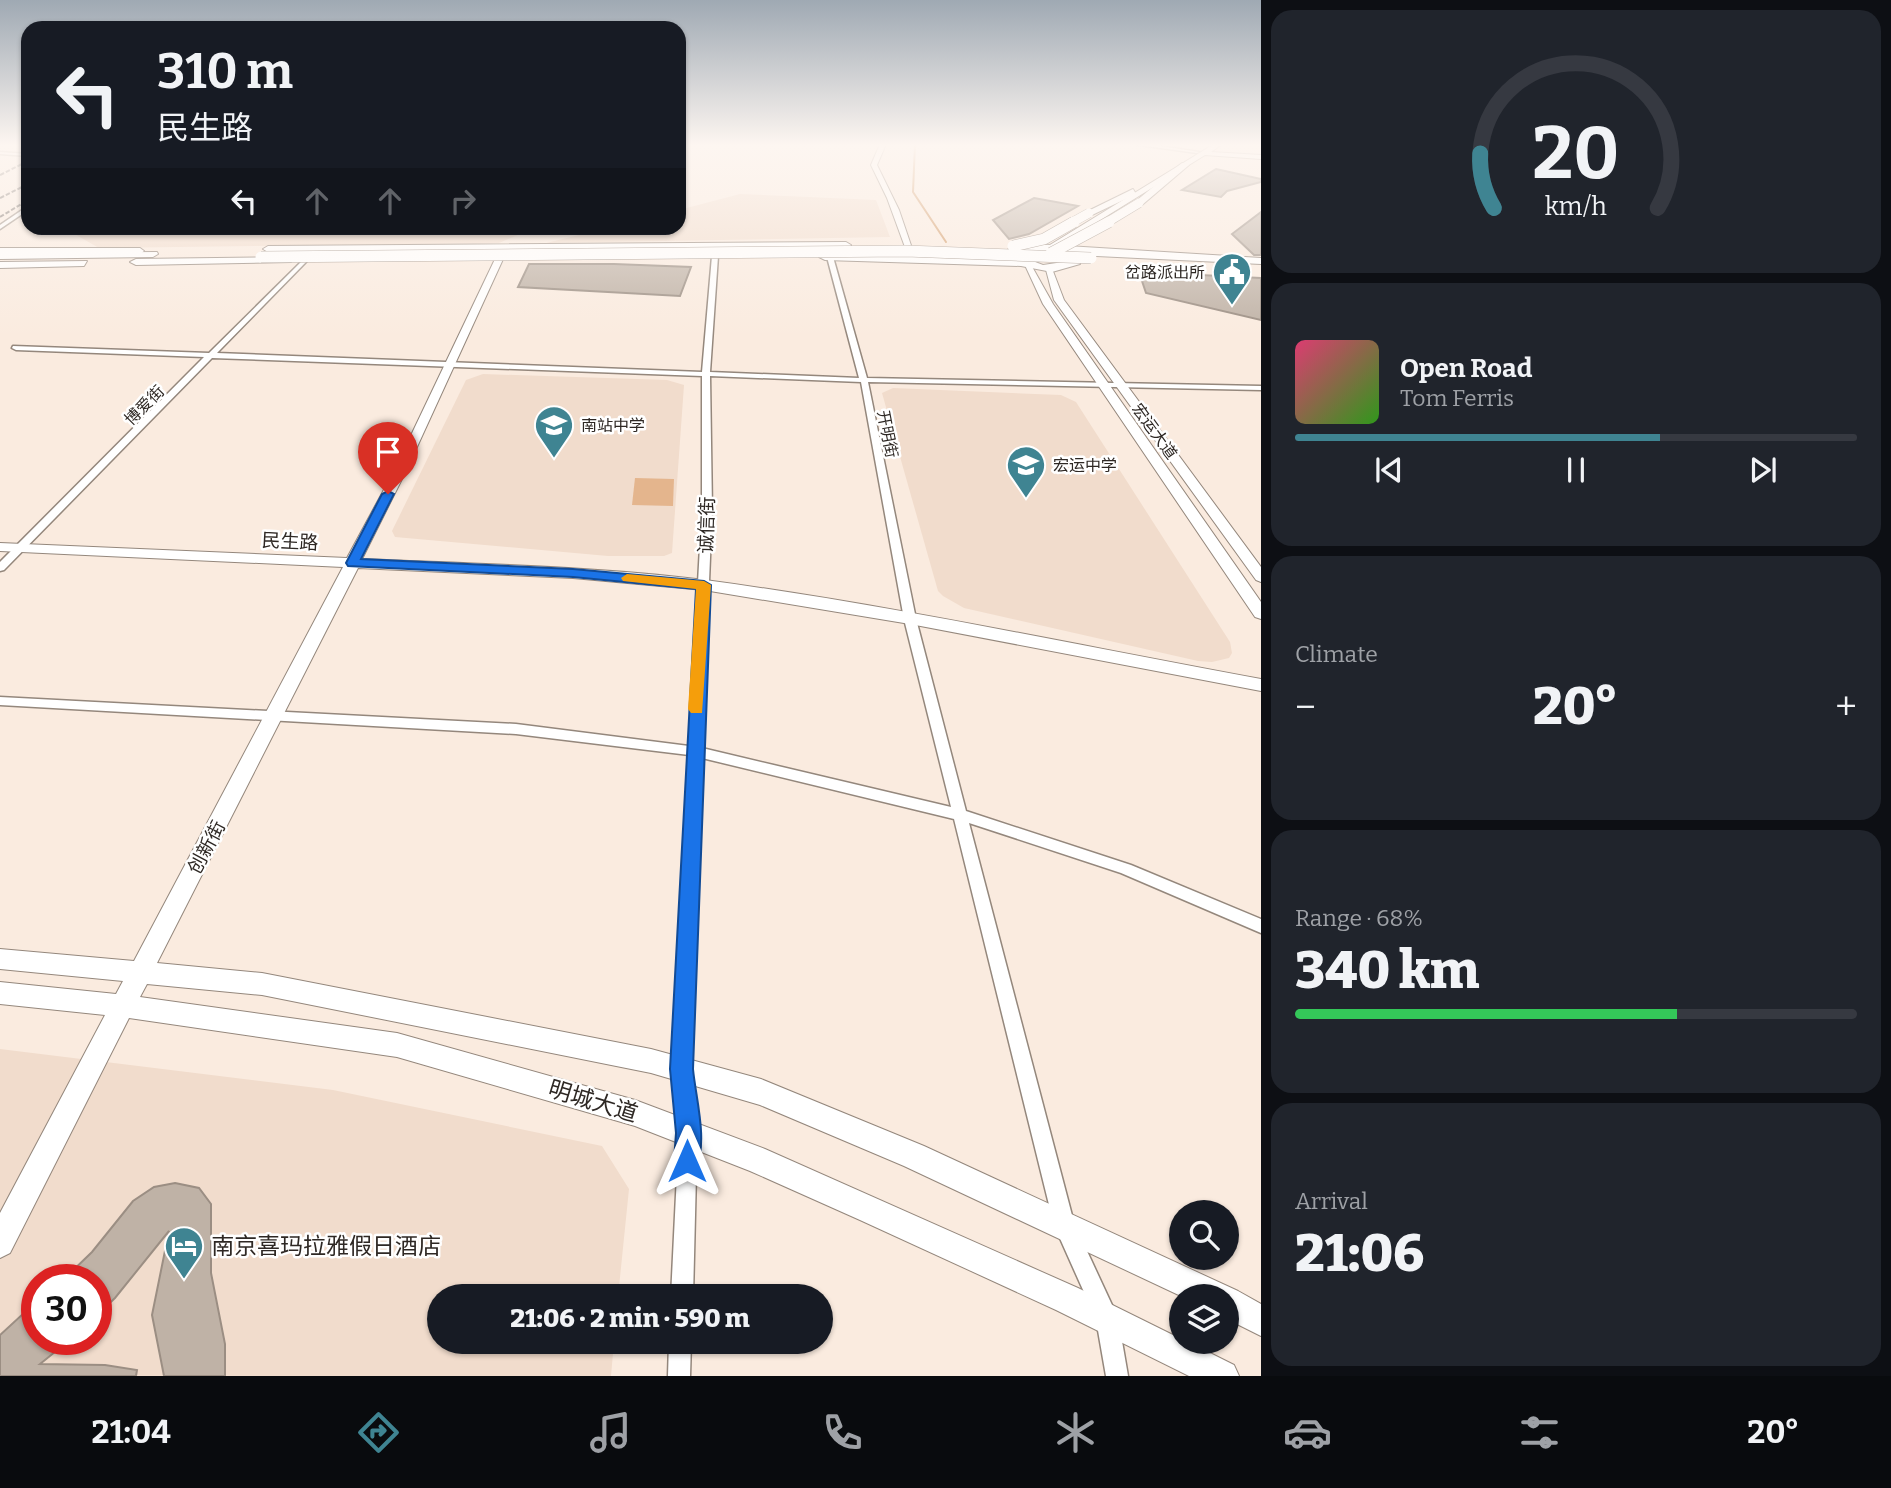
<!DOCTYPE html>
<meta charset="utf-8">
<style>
body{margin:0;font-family:Bitter,"Noto Sans SC",serif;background:#20242c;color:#f1f3f6;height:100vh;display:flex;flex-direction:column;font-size:26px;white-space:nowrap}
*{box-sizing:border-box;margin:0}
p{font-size:23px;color:#9ea1a6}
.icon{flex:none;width:38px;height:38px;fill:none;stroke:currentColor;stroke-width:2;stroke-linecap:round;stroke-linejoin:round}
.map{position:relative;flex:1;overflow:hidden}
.sheet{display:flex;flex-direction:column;gap:10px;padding:10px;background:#0d0f14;width:630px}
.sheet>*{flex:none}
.banner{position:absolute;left:21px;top:21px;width:665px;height:214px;border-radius:21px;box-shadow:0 2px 5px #0004;background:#171b24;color:#f1f3f6;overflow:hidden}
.tools{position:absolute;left:1169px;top:1200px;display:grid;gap:14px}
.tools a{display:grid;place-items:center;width:70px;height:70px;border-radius:50%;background:#171b24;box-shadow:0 2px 5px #0004;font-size:35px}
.speed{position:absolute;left:21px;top:1264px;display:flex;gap:14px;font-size:35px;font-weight:700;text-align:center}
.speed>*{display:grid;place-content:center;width:91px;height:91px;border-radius:50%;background:#171b24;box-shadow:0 2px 5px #0004;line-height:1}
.speed .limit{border:10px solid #d22;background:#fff;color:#111}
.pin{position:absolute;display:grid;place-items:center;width:60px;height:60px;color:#fff;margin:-72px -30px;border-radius:50% 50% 50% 0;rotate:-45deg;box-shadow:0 0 7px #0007}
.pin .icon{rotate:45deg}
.me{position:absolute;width:77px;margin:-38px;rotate:0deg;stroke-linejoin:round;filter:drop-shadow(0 0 5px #0008)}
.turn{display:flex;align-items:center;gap:24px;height:147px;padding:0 21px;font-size:32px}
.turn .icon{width:91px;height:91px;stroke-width:2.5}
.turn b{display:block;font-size:49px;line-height:60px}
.lanes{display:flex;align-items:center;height:66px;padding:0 21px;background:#0003;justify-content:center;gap:35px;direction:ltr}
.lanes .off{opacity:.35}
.big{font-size:52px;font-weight:800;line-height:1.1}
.sheet .tile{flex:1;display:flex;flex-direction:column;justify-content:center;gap:10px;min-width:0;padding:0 24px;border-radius:21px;background:#20242c}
.sheet .dial{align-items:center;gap:0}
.dial svg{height:182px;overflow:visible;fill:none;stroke:#363941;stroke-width:7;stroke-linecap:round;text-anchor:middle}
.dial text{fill:#f1f3f6;stroke:none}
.song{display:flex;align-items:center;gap:21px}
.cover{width:84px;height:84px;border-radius:10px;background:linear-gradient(135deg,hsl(340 70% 55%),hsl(110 70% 35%))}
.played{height:7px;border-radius:4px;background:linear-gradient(90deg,#3f8492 65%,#363941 65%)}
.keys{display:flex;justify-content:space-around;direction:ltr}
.heat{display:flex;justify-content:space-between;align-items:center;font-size:38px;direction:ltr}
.charge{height:10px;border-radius:5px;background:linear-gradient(90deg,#34c759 68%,#363941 0)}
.trip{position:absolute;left:427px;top:1284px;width:406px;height:70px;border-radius:35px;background:#171b24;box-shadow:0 2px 5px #0004;font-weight:800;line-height:70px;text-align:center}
.dock{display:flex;height:112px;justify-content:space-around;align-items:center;background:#090b0e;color:#9ea1a6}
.dock .icon{width:49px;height:49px}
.dock .active{color:#3f8492}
.dock b{font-size:32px;color:#f1f3f6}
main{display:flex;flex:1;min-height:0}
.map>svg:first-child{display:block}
.built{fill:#f1dccc;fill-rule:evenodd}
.green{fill:#e4b58d}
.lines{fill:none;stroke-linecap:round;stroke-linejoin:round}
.stream{stroke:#d19863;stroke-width:2}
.building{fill:#bfb2a6;stroke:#9b8e83;stroke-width:2}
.street-casing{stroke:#94877c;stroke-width:3}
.secondary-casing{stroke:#94877c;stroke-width:2}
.highway-casing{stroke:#94877c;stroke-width:2}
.street{fill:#fff;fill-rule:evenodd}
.secondary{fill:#fff;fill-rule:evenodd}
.highway{fill:#fff;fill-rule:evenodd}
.rail{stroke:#716862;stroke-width:2;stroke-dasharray:4.5 2;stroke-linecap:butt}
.highway-bridge-far1-casing{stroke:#94877c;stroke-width:10;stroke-linecap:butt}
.highway-bridge-casing{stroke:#94877c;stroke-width:12;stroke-linecap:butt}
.highway-bridge-far1{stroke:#fff;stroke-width:9}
.highway-bridge{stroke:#fff;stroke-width:11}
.route{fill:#1a73e8;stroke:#114b97;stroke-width:2}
.slow{fill:#f59e0b}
.labels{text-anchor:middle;stroke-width:5;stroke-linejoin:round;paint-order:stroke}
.far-poi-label{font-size:16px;fill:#2e2824;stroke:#fff;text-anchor:start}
.far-street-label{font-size:16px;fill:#2e2824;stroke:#fff}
.street-label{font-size:19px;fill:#2e2824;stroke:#fff}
.near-street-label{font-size:23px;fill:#2e2824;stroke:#fff}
.near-poi-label{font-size:23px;fill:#2e2824;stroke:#fff;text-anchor:start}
</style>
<main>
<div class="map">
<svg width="1261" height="1376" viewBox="0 0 1261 1376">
<rect width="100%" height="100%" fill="#faebdf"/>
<g class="built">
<path d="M740 194 876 200 890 237 546 243 608 228H679V210Z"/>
<path d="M64 228H534L499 243 99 248Z"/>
<path d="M483 374 667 380 684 385 672 553 664 556H608L395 537 392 531 466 380Z"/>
<path d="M893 388 1061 395 1076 402 1230 642 1232 653 1229 658 1212 662 1198 661 964 608 943 596 938 591 882 393Z"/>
<path d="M0 1049 333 1090 602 1146 629 1189 618 1297H439V1342H614L611 1376H0ZM37 1279H96V1339H37Z"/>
</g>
<path class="green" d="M635 478 674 479 673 506 632 505Z"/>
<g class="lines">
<path class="stream" d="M915 144 913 192 946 242"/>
</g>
<g class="building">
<path d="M1216 169 1261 179V182L1227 191 1221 197 1182 190Z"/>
<path d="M1034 198 1078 206 1029 234 1009 239 993 220Z"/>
<path d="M1261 212V255H1254L1232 234Z"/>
<path d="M529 264H614L691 267 680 296 518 287Z"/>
<path d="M1139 272 1261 278V320L1146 293Z"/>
<path d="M175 1183 199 1188 211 1204V1273L225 1344V1376H164L152 1315 169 1231 115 1298 96 1316V1279H64L92 1252 133 1201 154 1187Z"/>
<path d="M37 1301V1339H71L40 1364 105 1365 137 1370 136 1376H0V1335Z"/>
</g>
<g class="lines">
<g class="street-casing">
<g id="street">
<path d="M1132 144H1148L1199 152 1197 153Z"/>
<path d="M0 152 28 154V156L0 154Z"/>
<path d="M28 206V210L0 229V225Z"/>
<path d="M715 254 718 256 710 372 859 378 827 257 830 255 833 257 867 378 1261 386V390L868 382 916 619 966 811 1131 865 1261 919V933L1121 873 969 823 1074 1223 1118 1318 1128 1376H1106L1096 1319 1054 1225 954 819 702 758 690 1069 697 1133 693 1297H671L679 1133 672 1069 689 755 516 734 0 705V697L516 724 689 746 702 510V376L212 358 4 570 0 571V562L204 357 16 350 12 348 13 346 209 353 305 258 307 261 217 353 702 372 712 256ZM710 376 861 382 904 619 951 807 702 748 712 510Z"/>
<path d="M669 1342H691L690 1376H668Z"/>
</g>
</g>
<g class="secondary-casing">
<g id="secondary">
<path d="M880 144H886L877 165 899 210 916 260 909 258 887 198 871 165Z"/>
<path d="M1214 144H1222L1211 152 1261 155V159L1205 155 1052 250 1045 248Z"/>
<path d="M0 248H140L144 251 140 254H0Z"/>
<path d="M500 254 504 257 406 471 362 559C476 564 591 566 705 580 891 605 1076 645 1261 679V691L910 624 704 590 573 578 358 568 157 963 262 973 651 1049 761 1079 924 1146 1238 1291 1261 1304V1336L1227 1319V1297H1183L904 1166 760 1105 651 1073 262 995 147 984 140 997 397 1033 635 1100 765 1149 1078 1288 1181 1339V1342H1188L1234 1365 1239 1376H1189L1056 1310 860 1220 750 1171 635 1126 397 1057 129 1018 10 1253 0 1258V1213L105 1015 0 1004V982L116 994 123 981 0 969V949L134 961 343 567 0 551V543L347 558 394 471 496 257Z"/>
<path d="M87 261 84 266 0 268V262Z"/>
<path d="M1024 263H1030L1053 304 1261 602V619L1255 617 1043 304Z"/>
<path d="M1045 266H1051L1064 300 1261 567V582L1256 580 1054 300Z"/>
</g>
</g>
<g class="highway-casing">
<g id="highway">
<path d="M1182 163 1189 165 1142 205H1136V201Z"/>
<path d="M1133 189 1136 194 1092 215 1084 213Z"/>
<path d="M846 242 851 245 850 247 268 252 263 249 268 246Z"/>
<path d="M1035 244 1261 258V264L1076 255 1080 264 1052 272 1021 266 825 260 819 257 825 254 1008 259 1005 256 1009 248ZM1035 250 1055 253 1070 261 1043 265 1017 255Z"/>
<path d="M157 252 158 254 153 257 0 259V253Z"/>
<path d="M287 257 291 258V262L136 265 130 262 136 259Z"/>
</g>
</g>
<use href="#street" class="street"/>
<use href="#secondary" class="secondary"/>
<use href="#highway" class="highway"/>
<g class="rail">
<path d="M0 175 28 161"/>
<path d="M0 198 28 184"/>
<path d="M0 217 28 200"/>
</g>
<g class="highway-bridge-far1-casing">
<g id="highway-bridge-far1">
<path d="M1071 223 1089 213"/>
<path d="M1106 223 1139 203"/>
</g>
</g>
<g class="highway-bridge-casing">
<g id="highway-bridge">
<path d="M1013 246 1044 239 1074 222"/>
<path d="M1051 253 1109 222"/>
<path d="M261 257 906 251 1091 258"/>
</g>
</g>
<use href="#highway-bridge-far1" class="highway-bridge-far1"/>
<use href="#highway-bridge" class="highway-bridge"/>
</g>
<linearGradient id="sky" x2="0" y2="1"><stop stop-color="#9fa9b3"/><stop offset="0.43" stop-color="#fdf6f1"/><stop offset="1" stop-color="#fdf6f1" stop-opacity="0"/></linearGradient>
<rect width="1261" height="337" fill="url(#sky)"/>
<path class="route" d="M388 491 394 494 361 559 573 569 704 581 711 585 693 1069C696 1100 708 1140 696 1169L687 1173 678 1169 674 1161 676 1133 670 1069 696 589 573 577 348 566 346 563 382 494Z"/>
<path class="slow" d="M627 574 704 581 711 585 702 713H691L688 709 696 589 623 581 621 578Z"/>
<defs>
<g id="civic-pin" transform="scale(2.0125)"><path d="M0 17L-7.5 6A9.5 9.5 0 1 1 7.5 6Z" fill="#3f8492" stroke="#fff"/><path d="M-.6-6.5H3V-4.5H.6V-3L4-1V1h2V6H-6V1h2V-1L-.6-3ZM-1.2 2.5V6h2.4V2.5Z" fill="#fff"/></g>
<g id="school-pin" transform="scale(2.0125)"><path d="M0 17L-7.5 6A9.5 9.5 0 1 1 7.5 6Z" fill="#3f8492" stroke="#fff"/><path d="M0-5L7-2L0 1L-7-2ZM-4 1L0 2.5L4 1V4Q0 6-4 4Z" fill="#fff"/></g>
<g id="hotel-pin" transform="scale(2.0125)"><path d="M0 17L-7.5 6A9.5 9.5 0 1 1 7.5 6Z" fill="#3f8492" stroke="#fff"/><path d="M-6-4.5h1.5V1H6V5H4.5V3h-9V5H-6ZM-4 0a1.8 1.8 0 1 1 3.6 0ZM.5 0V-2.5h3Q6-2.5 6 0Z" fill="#fff"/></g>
</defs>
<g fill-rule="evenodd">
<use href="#civic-pin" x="1232" y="272"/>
<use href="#school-pin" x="554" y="425"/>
<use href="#school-pin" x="1026" y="465"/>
<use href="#hotel-pin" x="184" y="1246"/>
</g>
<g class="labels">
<g class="far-poi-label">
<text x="1205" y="278" text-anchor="end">岔路派出所</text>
<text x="581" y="431">南站中学</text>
<text x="1053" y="471">宏运中学</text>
</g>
<g class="far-street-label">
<text transform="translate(144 405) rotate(-45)" y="6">博爱街</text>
<text transform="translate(1155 431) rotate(54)" y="6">宏运大道</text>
<text transform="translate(888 434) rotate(79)" y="6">开明街</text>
</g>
<g class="street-label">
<text transform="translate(706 525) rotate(-88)" y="7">诚信街</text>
<text transform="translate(290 541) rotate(3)" y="7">民生路</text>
<text transform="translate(206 847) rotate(-62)" y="7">创新街</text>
</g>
<g class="near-street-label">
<text transform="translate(593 1101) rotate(17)" y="8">明城大道</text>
</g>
<g class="near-poi-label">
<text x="211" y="1254">南京喜玛拉雅假日酒店</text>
</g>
</g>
</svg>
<div class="tools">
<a><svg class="icon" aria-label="search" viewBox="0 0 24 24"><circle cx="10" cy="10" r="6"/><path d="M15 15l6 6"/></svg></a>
<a><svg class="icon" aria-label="layers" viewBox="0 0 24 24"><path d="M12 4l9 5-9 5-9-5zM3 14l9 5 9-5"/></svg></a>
</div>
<div class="speed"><div class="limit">30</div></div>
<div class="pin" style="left:388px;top:494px;background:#d93025"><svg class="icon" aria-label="arrive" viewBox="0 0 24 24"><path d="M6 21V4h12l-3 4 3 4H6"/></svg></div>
<svg class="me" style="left:687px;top:1161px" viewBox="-20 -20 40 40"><path d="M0-17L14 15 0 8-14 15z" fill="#1a73e8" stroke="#fff" stroke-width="4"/></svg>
<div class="trip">21:06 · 2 min · 590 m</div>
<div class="banner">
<div class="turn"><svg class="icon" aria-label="left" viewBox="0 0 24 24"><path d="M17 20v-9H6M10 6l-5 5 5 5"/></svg><div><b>310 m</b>民生路</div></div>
<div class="lanes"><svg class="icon" aria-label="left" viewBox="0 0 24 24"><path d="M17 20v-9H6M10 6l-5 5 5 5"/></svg><svg class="icon off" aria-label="ahead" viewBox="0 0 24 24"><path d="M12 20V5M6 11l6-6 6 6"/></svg><svg class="icon off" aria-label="ahead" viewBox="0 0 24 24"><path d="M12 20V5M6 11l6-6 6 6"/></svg><svg class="icon off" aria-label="right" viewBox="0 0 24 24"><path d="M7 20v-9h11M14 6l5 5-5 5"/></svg></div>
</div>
</div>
<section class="sheet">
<div class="tile dial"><svg viewBox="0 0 100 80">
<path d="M14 69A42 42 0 1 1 86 69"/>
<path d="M14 69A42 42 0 0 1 8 45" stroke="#3f8492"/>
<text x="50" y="56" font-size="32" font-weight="700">20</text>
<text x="50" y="72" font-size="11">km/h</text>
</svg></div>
<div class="tile">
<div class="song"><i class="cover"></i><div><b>Open Road</b><p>Tom Ferris</p></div></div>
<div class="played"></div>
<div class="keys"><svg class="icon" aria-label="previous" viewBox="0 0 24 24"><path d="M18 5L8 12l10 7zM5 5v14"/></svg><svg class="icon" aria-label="pause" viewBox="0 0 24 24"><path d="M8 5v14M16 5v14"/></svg><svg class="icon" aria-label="next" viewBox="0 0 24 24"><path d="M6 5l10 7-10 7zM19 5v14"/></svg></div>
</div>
<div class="tile"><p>Climate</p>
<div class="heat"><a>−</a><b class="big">20°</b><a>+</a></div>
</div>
<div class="tile"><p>Range · 68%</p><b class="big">340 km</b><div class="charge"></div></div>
<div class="tile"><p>Arrival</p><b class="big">21:06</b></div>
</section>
</main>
<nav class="dock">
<b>21:04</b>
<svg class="icon active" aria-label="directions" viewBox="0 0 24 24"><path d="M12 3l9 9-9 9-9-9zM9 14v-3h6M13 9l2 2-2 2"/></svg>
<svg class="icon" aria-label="music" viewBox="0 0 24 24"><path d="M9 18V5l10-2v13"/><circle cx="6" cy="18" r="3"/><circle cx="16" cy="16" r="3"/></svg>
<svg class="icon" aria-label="phone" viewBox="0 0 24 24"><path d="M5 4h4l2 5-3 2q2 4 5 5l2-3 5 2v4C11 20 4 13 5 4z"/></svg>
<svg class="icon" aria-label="climate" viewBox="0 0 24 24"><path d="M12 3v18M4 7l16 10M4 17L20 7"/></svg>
<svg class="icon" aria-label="car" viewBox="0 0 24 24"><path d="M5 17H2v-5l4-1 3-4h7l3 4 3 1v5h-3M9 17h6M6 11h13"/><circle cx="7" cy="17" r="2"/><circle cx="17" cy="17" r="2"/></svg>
<svg class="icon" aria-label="filters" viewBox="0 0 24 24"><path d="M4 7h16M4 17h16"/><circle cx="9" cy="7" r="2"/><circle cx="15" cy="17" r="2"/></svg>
<b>20°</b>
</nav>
